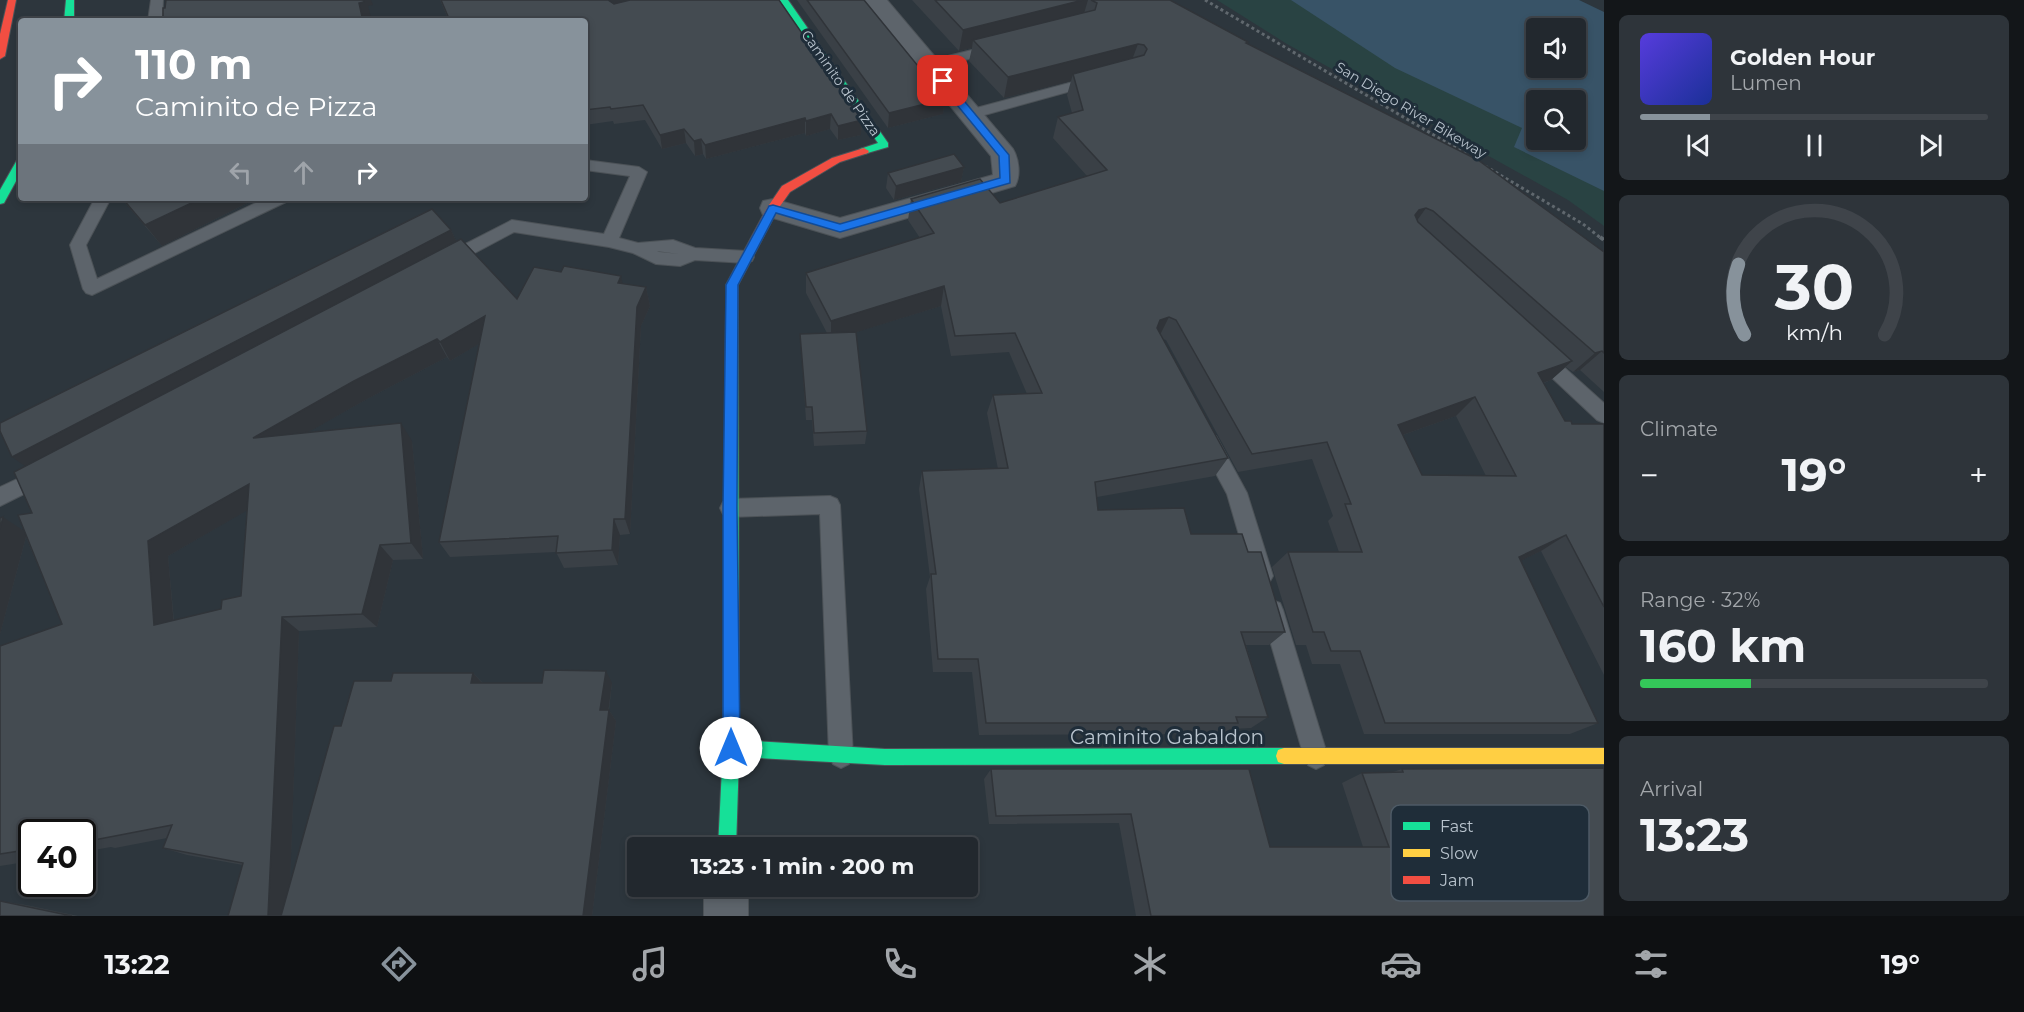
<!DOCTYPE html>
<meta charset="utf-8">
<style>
body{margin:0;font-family:Montserrat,sans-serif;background:#2e343a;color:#f1f3f6;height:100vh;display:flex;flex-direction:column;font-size:22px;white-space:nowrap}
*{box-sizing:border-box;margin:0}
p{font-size:20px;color:#a2a6aa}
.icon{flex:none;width:33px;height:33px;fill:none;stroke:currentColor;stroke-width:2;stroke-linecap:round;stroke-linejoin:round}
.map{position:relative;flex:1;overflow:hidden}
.drawer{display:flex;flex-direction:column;gap:15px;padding:15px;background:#131619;width:420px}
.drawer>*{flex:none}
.top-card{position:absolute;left:18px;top:18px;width:570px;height:183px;border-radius:6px;box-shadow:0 3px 9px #0003,0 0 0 2px #3f444a;background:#87929b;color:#fff;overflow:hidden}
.tools{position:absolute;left:1526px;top:18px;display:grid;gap:12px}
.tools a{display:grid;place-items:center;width:60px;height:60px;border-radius:6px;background:#22282e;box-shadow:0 3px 9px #0003,0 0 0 2px #3f444a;font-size:30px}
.speed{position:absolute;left:18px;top:819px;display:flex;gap:12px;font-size:30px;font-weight:700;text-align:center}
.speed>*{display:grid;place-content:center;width:78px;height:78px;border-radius:50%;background:#22282e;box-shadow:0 3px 9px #0003,0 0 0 2px #3f444a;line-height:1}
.speed .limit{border:3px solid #111;border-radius:9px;background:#fff;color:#111}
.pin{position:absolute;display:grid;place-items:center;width:51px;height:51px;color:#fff;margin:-26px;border-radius:12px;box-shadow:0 3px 9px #0006}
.me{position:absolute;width:66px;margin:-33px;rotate:0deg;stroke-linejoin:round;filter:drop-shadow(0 0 4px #0008)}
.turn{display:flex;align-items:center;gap:21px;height:126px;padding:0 18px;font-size:27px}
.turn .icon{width:78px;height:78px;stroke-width:2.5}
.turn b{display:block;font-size:42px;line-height:51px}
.lanes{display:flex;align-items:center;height:57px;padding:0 18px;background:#0003;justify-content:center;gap:30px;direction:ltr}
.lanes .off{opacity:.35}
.big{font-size:45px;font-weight:700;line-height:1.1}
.drawer .widget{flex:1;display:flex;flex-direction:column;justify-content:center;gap:9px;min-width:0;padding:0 21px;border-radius:9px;background:#2e343a}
.drawer .dial{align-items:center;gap:0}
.dial svg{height:156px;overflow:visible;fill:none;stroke:#3f444a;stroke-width:7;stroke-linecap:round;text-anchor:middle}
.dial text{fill:#f1f3f6;stroke:none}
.song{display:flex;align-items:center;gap:18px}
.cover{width:72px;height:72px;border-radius:9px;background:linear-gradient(135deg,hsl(250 70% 55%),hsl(230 70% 35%))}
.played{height:6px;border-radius:3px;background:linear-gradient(90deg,#87929b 20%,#3f444a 20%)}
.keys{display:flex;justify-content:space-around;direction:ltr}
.heat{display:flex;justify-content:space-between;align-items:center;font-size:33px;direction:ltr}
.charge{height:9px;border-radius:4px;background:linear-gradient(90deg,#34c759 32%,#3f444a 0)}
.trip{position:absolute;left:627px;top:837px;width:351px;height:60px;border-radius:6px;background:#22282e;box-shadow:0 3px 9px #0003,0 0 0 2px #3f444a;font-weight:700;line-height:60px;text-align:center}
.tabs{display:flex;height:96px;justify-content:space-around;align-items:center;background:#0e1012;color:#a2a6aa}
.tabs .icon{width:42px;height:42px}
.tabs .active{color:#87929b}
.tabs b{font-size:27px;color:#f1f3f6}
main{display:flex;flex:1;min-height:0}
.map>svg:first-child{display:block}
.green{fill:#294343}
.water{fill:#385367;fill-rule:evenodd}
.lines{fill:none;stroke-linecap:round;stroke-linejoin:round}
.lane-casing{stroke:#4c5257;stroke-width:2}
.street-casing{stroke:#4c5257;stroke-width:2}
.fast-casing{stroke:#4c5257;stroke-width:2}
.slow-casing{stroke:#4c5257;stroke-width:2}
.jam-casing{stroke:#4c5257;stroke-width:2}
.path-far1{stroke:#60686e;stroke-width:3;stroke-dasharray:3 3;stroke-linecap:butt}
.path{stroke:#60686e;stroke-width:4;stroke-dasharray:4.5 4.5;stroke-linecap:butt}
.lane{fill:#5d646b;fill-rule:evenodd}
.street{fill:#5d646b;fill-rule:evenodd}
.fast{fill:#16e098;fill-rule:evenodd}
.slow{fill:#ffcf43;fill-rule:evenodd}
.jam{fill:#f24e42;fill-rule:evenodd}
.wall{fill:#3a4046;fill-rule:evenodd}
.shaded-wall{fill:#303439}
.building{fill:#444b51;stroke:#303439;stroke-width:1.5;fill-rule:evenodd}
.route{fill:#1a73e8;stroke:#114b97;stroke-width:1.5}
.labels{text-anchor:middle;stroke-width:6;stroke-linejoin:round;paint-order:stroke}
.far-street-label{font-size:14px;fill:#b8c3cd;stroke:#1f2d39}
.near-street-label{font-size:20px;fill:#b8c3cd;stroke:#1f2d39}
.key{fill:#1f2d39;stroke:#4d5a65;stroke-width:1.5}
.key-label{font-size:16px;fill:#b8c3cd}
</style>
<main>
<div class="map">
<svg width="1604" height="916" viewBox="0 0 1604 916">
<rect width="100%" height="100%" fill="#2d363d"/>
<path class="green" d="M1217 0H1315L1536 100V140H1575L1604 125V226L1568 200 1287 44Z"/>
<path class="water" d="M1291 0H1579L1604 12V191L1514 147 1522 128 1395 68ZM1536 28H1575V68H1536ZM1536 100H1575V140H1536Z"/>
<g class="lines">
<g class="lane-casing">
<g id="lane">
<path d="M151 0H163L162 21H148Z"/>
<path d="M996 44 1003 48 1001 51 929 69 922 65 924 62Z"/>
<path d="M1095 76 1100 77 1102 80 1100 83 970 119 963 114 965 111Z"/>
<path d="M585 160 639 167 647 172 619 238 638 243 673 240 695 248 746 251 752 253 754 257 752 261 746 263 695 260 680 266 656 264 633 253 609 247 514 232 454 264H442L440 260 442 256 512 220 604 234 630 176 585 170ZM657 251 679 254 659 252Z"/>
<path d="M95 198H111L86 245 97 279 266 198H288L286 202 92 295 86 293 83 289 70 245Z"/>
<path d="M1540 349 1546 351 1604 403V423L1597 420 1534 361 1531 356 1534 351Z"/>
<path d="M1209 434 1216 436 1247 493 1273 576 1269 583 1262 586 1255 583 1251 576 1227 494 1199 442 1202 436Z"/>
<path d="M43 467 50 469 53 475 50 481 0 506V487Z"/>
<path d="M830 496 837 499 840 505 853 756 849 764 841 768 833 764 829 756 820 514 730 517 723 514 720 508 723 502 730 499Z"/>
<path d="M1272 600 1280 603 1283 610 1328 757 1324 765 1316 769 1308 765 1304 757 1261 610 1264 603Z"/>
</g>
</g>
<g class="street-casing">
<g id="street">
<path d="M864 0H887L1013 149C1019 159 1021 176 1015 186L840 238 763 215 760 208 763 201 773 199 840 218 993 175 991 156Z"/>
<rect x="704" y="886" width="44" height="30"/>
</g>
</g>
<g class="fast-casing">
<g id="fast">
<path d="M66 0H74V21H64Z"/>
<path d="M779 0H788L888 143V147L864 154 860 153V149L878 143Z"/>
<path d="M21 159V172L4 203 0 204V190L17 160Z"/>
<path d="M732 302 738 306 739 740 885 749 1284 748 1290 750 1292 756 1290 762 1284 764 885 765 739 757 736 848H718L723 748 726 306Z"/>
</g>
</g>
<g class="slow-casing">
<path id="slow" d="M1284 748H1604V764H1284L1278 762 1276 756 1278 750Z"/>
</g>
<g class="jam-casing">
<g id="jam">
<path d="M8 0H16L5 56 0 59V34Z"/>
<path d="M864 148 869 151 868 153 840 162 790 192 778 209 738 285V306L732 310 728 309 726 285 767 208 782 186 832 158Z"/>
</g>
</g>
<g class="path-far1">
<path d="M1205 0 1466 154"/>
<path d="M1485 166 1583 224 1602 239"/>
</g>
<path class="path" d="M1600 237 1604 240"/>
<use href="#lane" class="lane"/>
<use href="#street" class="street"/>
<use href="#fast" class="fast"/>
<use href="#slow" class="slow"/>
<use href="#jam" class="jam"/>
</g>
<g class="wall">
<path d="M440 0H779L862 120 861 135 838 140 830 129 806 136 805 133 706 159 703 154 695 156 686 143 662 149 645 120 614 124 613 121 585 125V21H449Z"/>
<path d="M797 0H864L945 99 943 114 888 128Z"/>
<path d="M912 0H1170L1248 44 1604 252V392L1580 370 1573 372 1566 367 1551 380 1544 383 1565 421 1572 424H1604V675L1541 551 1520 561 1598 723 1570 734H1364L1340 664H1312L1306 645H1296L1272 567 1288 552H1339L1328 521 1333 516 1312 459 1238 472 1166 340 1163 339 1228 458 1215 476 1097 497 1098 510 1191 534 1248 552 1285 632 1269 645H1246L1268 717 1251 728 1230 729 1222 734 979 735 972 672H933L926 589 930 577 919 489 922 471 998 469 987 413 993 395 1027 394 1009 352 951 356 941 306 856 332 867 431 865 444 814 446 812 420H806L801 348 800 334 827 333 806 293V273L920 238 908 220 911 199 1000 203 1087 176 1053 138 1058 117 1072 113 1067 95 1071 81 1004 98 969 61 972 48 959 51ZM1456 416 1486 476 1422 475 1403 435Z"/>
<path d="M964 167 961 182 894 200 886 188 888 173Z"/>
<path d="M121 198H257L162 246Z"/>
<path d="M451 230 456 241 517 299 622 283 646 287 650 306 641 326 630 534 620 535 618 565 564 568 556 552 450 557 439 542 480 343 450 361 447 357 367 399 308 432 412 441 423 559 393 560 377 627 299 631 290 884 341 726 391 681 473 673 483 683H612L609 710 616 721 592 916H228L243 865 187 855 163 848 167 838 115 848 111 847 82 852V832H32V861L0 866V646L62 624 26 537 0 634V518L24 531 32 513ZM247 510 241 596 221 609 174 621 168 556Z"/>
<path d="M991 769 1270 847H1363L1342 783 1362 773 1393 772 1402 769 1604 916H1136L1119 823 989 824 984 779Z"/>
<path d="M0 901 26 905 78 916H0Z"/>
</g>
<g class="shaded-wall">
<path d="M363 0H371L373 5 368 6 372 21H363L359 3Z"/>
<path d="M604 0H641L610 7Z"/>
<path d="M1083 0H1088L1082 20 973 40 972 48 959 51 963 30Z"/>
<path d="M1138 44 1130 65 1073 74 1071 81 1004 98 1008 77Z"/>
<path d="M945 99 943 114 888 128 889 113Z"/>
<path d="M831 114 830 129 806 136V121Z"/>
<path d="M805 118V133L706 159 705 145Z"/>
<path d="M862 120 861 135 838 140V126Z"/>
<path d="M684 129 686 143 662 149 660 135Z"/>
<path d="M701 139 703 154 695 156 694 141Z"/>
<path d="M964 167 961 182 894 200 896 186Z"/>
<path d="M202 198H257L162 246 145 225Z"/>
<path d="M1426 208 1411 229 1403 231 1419 210Z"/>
<path d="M451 230 458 245 29 469 12 457Z"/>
<path d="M621 276 625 295 618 283Z"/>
<path d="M944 286 941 306 831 340V321Z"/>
<path d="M646 287 650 306 641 326 630 534 625 519 637 307Z"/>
<path d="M485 316 494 335 450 361 440 342Z"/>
<path d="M1169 317 1159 337 1150 340 1160 320Z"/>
<path d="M437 339 447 357 367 399 268 455 253 438 354 381Z"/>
<path d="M1602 351 1580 370 1573 372 1595 353Z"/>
<path d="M1572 361 1551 380 1517 392 1538 373Z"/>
<path d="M1475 397 1456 416 1380 443 1398 425Z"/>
<path d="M401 423 412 441 423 559 411 543Z"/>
<path d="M249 484 265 500 168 556 175 638 154 625 148 541Z"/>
<path d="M3 517 27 533 0 634V529Z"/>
<path d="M614 519 620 535 618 565 612 550Z"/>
<path d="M1566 535 1541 551 1496 573 1519 557Z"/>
<path d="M380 545 393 560 377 627 362 614Z"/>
<path d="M282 617 299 631 289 916H268Z"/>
<path d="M606 671 612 683 607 721 600 710Z"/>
<path d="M473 673 484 685 471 683Z"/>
<path d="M609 710 616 721 592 916H583Z"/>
</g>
<g class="building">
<path d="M166 0H363L364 2 359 3 363 21H163V8H165Z"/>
<path d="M441 0H608L614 4 630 0H779L862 120 838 126 831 114 806 121 805 118 705 145 701 139 694 141 684 129 660 135 643 105 611 109 610 107 585 110V21H450Z"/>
<path d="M807 0H864L945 99 889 113Z"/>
<path d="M935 0H1083L963 30Z"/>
<path d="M1091 0H1170L1248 42 1246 43 1478 160 1604 252V353L1602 351 1595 353 1433 211 1426 208 1419 210 1415 215 1418 222 1572 361 1538 373 1565 421H1571L1572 424H1604V607L1566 535 1519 557 1598 723H1385L1360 651H1331L1324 632H1313L1288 552H1362L1345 504H1351L1327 442 1252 454 1176 320 1169 317 1160 320 1157 328 1228 458 1095 482 1098 510 1184 508 1191 534H1242L1248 552H1261L1285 632H1241L1268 717H1236L1238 723H986L978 659H938L931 574H936L922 471 1008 468 993 395 1042 393 1015 333 955 336 944 286 831 321 806 273 934 233 911 199 980 179 1000 203 1107 170 1058 117 1083 110 1073 74 1144 55 1147 49 1144 45 1138 44 1008 77 973 40 1095 10 1097 3ZM1475 397 1516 476 1422 475 1398 425Z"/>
<path d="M954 154 964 167 896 186 888 173Z"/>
<path d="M122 198H202L145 225Z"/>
<path d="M432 209 451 230 12 457 0 431V423Z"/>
<path d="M461 239 517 299 534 267 561 272 564 266 621 276 618 283 646 287 637 307 625 519H614L612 550 556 553 558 536 439 542 485 316 440 342 437 339 354 381 253 438 401 423 411 543 380 545 362 614 282 617 268 916H228L243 863 163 848 172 825 89 841 90 839 82 840V832H32V849L0 854V646L62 624 18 515 32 513 14 472ZM249 484 241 596 222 600 221 609 154 625 148 541Z"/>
<path d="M856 332 867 431 814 433 812 407H806L800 334Z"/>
<path d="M3 517 0 529V518Z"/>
<path d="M544 670 606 671 600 710H609L583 916H281L334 726H341L354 681H391L393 673H473L471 683H542Z"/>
<path d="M1604 768V916H1151L1131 814 996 816 991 769H1249L1270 847H1389L1362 773 1403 772 1402 769Z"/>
<path d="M0 901 72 916H0Z"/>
</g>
<path class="route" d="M943 78 946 79 1009 155 1010 183 840 232 776 213 738 285 737 508 740 748 737 753 731 756 725 753 723 748V508L726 285 769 206 773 205 840 224 1000 178 999 156 939 83V79Z"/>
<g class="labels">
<g class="far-street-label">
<text transform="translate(841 83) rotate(55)" y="5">Caminito de Pizza</text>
<text transform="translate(1411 110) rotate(31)" y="5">San Diego River Bikeway</text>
</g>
<g class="near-street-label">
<text x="1167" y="744">Caminito Gabaldon</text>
</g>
</g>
<rect x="1391" y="805" width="198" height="96" rx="9" class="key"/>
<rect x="1403" y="822" width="27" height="8" fill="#16e098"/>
<rect x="1403" y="849" width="27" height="8" fill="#ffcf43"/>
<rect x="1403" y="876" width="27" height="8" fill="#f24e42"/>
<g class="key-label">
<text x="1440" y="832">Fast</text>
<text x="1440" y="859">Slow</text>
<text x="1440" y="886">Jam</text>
</g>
</svg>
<div class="tools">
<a><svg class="icon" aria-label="sound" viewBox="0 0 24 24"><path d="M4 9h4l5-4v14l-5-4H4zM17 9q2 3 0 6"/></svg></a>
<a><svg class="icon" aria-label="search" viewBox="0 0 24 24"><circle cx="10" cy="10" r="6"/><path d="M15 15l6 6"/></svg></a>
</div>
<div class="speed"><div class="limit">40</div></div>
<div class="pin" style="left:943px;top:81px;background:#d93025"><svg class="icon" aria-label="arrive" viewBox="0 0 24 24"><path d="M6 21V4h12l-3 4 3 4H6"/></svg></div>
<svg class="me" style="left:731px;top:748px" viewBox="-20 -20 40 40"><circle r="19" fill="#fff"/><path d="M0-13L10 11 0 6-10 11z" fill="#1a73e8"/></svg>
<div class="trip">13:23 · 1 min · 200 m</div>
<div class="top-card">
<div class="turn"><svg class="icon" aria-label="right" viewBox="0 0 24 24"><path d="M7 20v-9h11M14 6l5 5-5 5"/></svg><div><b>110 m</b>Caminito de Pizza</div></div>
<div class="lanes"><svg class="icon off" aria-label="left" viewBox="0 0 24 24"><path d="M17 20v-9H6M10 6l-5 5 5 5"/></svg><svg class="icon off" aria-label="ahead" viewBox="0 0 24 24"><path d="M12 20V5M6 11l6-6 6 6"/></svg><svg class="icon" aria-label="right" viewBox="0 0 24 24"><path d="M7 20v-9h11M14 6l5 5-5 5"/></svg></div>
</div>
</div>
<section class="drawer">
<div class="widget">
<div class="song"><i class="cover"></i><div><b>Golden Hour</b><p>Lumen</p></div></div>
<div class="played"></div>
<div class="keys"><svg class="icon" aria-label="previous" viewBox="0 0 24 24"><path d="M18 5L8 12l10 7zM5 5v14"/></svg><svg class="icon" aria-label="pause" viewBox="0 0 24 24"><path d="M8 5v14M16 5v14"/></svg><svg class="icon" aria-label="next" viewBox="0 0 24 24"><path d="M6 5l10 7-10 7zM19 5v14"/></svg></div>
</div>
<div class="widget dial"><svg viewBox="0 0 100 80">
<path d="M14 69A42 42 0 1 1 86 69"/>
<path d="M14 69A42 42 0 0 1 11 33" stroke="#87929b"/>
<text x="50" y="56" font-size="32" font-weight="700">30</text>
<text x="50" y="72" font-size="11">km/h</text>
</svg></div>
<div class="widget"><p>Climate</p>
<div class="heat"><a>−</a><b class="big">19°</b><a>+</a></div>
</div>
<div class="widget"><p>Range · 32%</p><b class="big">160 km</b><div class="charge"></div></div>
<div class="widget"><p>Arrival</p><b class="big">13:23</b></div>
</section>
</main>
<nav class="tabs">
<b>13:22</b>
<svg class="icon active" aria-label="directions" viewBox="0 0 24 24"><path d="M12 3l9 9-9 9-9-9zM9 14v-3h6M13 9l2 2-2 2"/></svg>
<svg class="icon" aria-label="music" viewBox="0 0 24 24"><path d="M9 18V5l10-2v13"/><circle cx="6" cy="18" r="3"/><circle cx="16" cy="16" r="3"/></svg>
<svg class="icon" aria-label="phone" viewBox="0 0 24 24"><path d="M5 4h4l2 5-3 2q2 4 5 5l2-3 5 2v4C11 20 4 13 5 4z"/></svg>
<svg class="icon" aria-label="climate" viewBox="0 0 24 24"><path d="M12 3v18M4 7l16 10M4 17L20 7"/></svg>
<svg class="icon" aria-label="car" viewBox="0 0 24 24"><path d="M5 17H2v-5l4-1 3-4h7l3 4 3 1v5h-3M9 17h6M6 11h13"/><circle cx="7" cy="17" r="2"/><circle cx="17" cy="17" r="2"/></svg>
<svg class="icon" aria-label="filters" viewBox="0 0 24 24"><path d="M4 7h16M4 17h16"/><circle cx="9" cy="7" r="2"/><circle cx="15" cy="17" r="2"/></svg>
<b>19°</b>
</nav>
